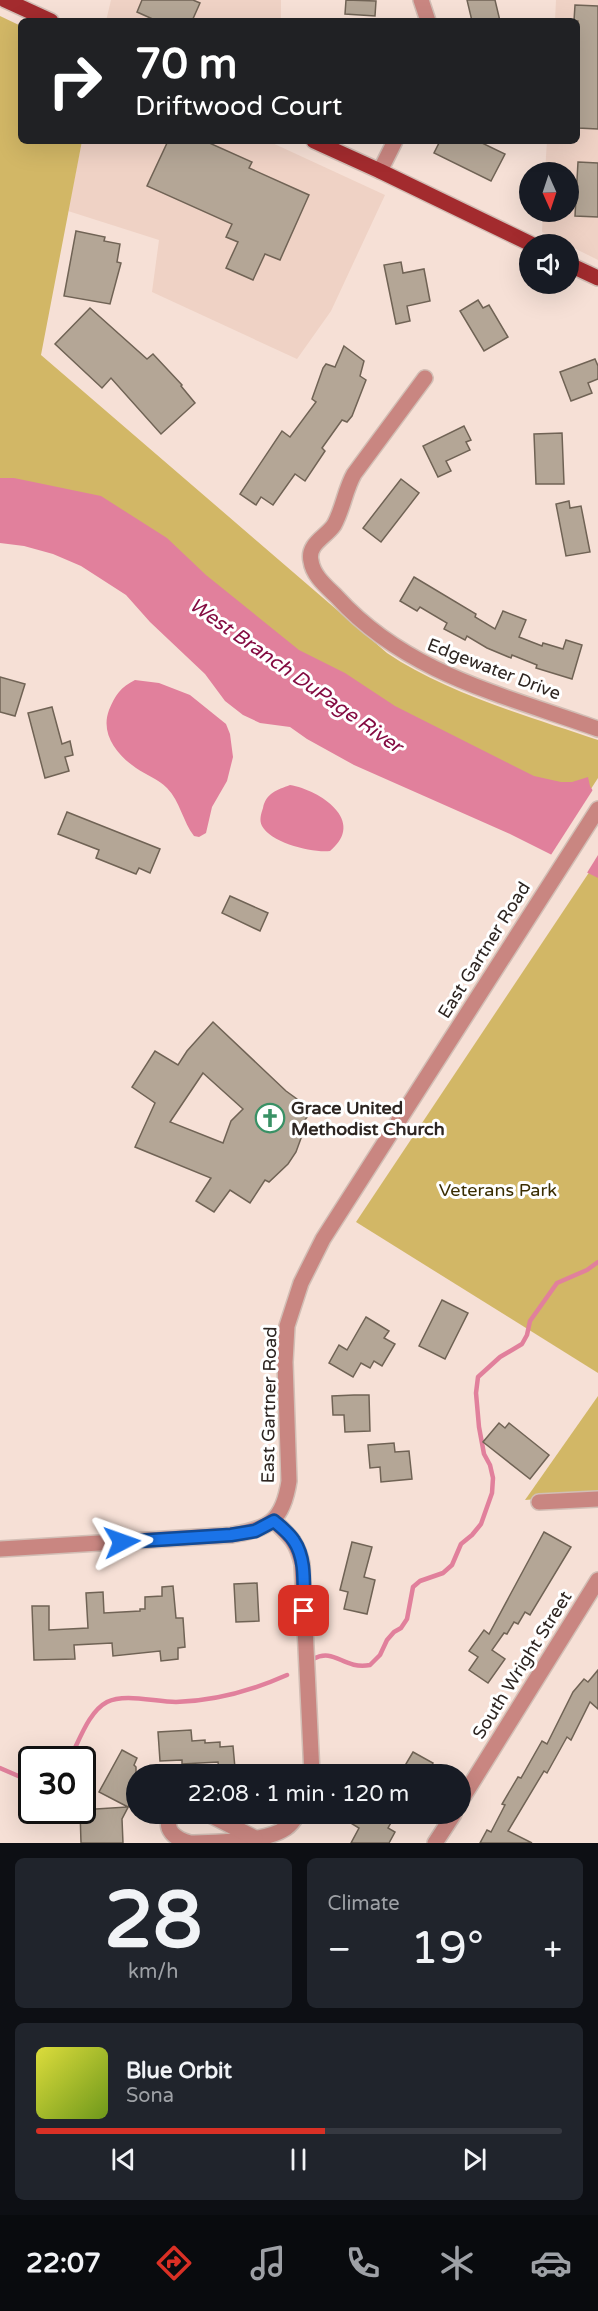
<!DOCTYPE html>
<meta charset="utf-8">
<style>
body{margin:0;font-family:"Varela Round",sans-serif;background:#20242c;color:#f1f3f6;height:100vh;display:flex;flex-direction:column;font-size:22px;white-space:nowrap}
*{box-sizing:border-box;margin:0}
p{font-size:20px;color:#9ea1a6}
.icon{flex:none;width:33px;height:33px;fill:none;stroke:currentColor;stroke-width:2;stroke-linecap:round;stroke-linejoin:round}
.map{position:relative;height:1843px;overflow:hidden}
.drawer{display:flex;flex-direction:column;gap:15px;padding:15px;background:#0d0f14;flex:1}
.drawer>*{flex:none}
.hud{position:absolute;left:18px;top:18px;width:562px;height:126px;border-radius:9px;box-shadow:0 6px 24px #0002;background:#202124;color:#fff;overflow:hidden}
.needle{width:39px;rotate:177deg}
.buttons{position:absolute;left:519px;top:162px;display:grid;gap:12px}
.buttons a{display:grid;place-items:center;width:60px;height:60px;border-radius:50%;background:#171b24;box-shadow:0 6px 24px #0002;font-size:30px}
.speed{position:absolute;left:18px;top:1746px;display:flex;gap:12px;font-size:30px;font-weight:700;text-align:center}
.speed>*{display:grid;place-content:center;width:78px;height:78px;border-radius:50%;background:#171b24;box-shadow:0 6px 24px #0002;line-height:1}
.speed .limit{border:3px solid #111;border-radius:9px;background:#fff;color:#111}
.pin{position:absolute;display:grid;place-items:center;width:51px;height:51px;color:#fff;margin:-26px;border-radius:12px;box-shadow:0 3px 9px #0006}
.me{position:absolute;width:66px;margin:-33px;rotate:86deg;stroke-linejoin:round;filter:drop-shadow(0 0 4px #0008)}
.turn{display:flex;align-items:center;gap:21px;height:126px;padding:0 18px;font-size:27px}
.turn .icon{width:78px;height:78px;stroke-width:2.5}
.turn b{display:block;font-size:42px;line-height:51px}
.big{font-size:45px;font-weight:600;line-height:1.1}
.drawer .tile{flex:1;display:flex;flex-direction:column;justify-content:center;gap:9px;min-width:0;padding:0 21px;border-radius:9px;background:#20242c}
.drawer .dial{align-items:center;gap:0}
.dial b{font-size:78px;line-height:1}
.song{display:flex;align-items:center;gap:18px}
.cover{width:72px;height:72px;border-radius:9px;background:linear-gradient(135deg,hsl(60 70% 55%),hsl(80 70% 35%))}
.played{height:6px;border-radius:3px;background:linear-gradient(90deg,#d93025 55%,#363941 55%)}
.keys{display:flex;justify-content:space-around;direction:ltr}
.heat{display:flex;justify-content:space-between;align-items:center;font-size:33px;direction:ltr}
.drawer .tiles{flex:1;display:grid;gap:15px;grid-template-columns:1fr 1fr}
.tile:last-child{grid-column:span 2}
.trip{position:absolute;left:126px;top:1764px;width:345px;height:60px;border-radius:30px;background:#171b24;box-shadow:0 6px 24px #0002;font-weight:600;line-height:60px;text-align:center}
.tab-bar{display:flex;height:96px;justify-content:space-around;align-items:center;background:#090b0e;color:#9ea1a6}
.tab-bar .icon{width:42px;height:42px}
.tab-bar .on{color:#d93025}
.tab-bar b{font-size:27px;color:#f1f3f6}
.map>svg:first-child{display:block}
.built{fill:#efd2c5}
.green{fill:#d2b766}
.water{fill:#e1809c}
.pier{fill:#f6e0d6}
.lines{fill:none;stroke-linecap:round;stroke-linejoin:round}
.stream{stroke:#e1809c;stroke-width:4.5}
.building{fill:#b4a696;stroke:#706355;stroke-width:1.5;fill-rule:evenodd}
.minor-casing{stroke:#d2beb5;stroke-width:18}
.major-casing{stroke:#d2beb5;stroke-width:18}
.minor{stroke:#c98681;stroke-width:15}
.major{stroke:#a32b2e;stroke-width:15}
.route-casing{stroke:#114b97;stroke-width:15}
.route{stroke:#1a73e8;stroke-width:10}
.labels{text-anchor:middle;stroke-width:6;stroke-linejoin:round;paint-order:stroke}
.street-label{font-size:18px;fill:#2d2521;stroke:#fff}
.poi-label{font-size:18px;font-weight:bold;fill:#2d2521;stroke:#fff;text-anchor:start}
.park-label{font-size:18px;fill:#3a2d01;stroke:#fff}
.water-label{font-size:20px;font-style:italic;fill:#840c42;stroke:#fff}
</style>
<div class="map">
<svg width="598" height="1843" viewBox="0 0 598 1843">
<rect width="100%" height="100%" fill="#f6e0d6"/>
<g class="built">
<path d="M111 0H281V21H106Z"/>
<path d="M556 0H598V260L542 232 543 212H568V172H545L547 141H578V21H555Z"/>
<path d="M82 141H268L385 195 331 311 297 359 152 292 159 240 68 211Z"/>
</g>
<g class="green">
<path d="M0 16 21 26V141H82L41 355 387 653C446 693 530 717 598 740V778L567 826 0 512Z"/>
<path d="M598 859V1373L356 1222Z"/>
<path d="M598 1396V1494L525 1500Z"/>
</g>
<g class="water">
<path d="M0 478H14L101 496 167 538 206 575 299 650 345 673 395 706 534 776 561 782H572L588 777 590 786 598 799V878L510 834 354 765 307 739 290 727 260 723 243 715 225 701 205 674 150 622 126 595 81 566 53 554 24 546 0 543Z"/>
<path d="M135 680 159 683 190 695 226 724 230 734 233 757 227 781 212 807 206 833 199 837 194 836C183 822 180 801 167 788 158 779 146 775 136 768 117 755 100 734 109 710 115 695 121 687 135 680Z"/>
<path d="M290 785C320 790 367 821 330 851 312 853 271 843 262 826 259 820 261 814 263 808 266 793 277 790 290 785Z"/>
</g>
<path class="pier" d="M594 788 598 793V855L585 876 549 858Z"/>
<g class="lines">
<g class="stream">
<path d="M313 1659C335 1647 343 1670 370 1665L380 1655 387 1640 394 1632 401 1628 407 1619 413 1587 420 1581 443 1573 452 1565 461 1544 472 1535 481 1524 492 1493 493 1478 490 1465 484 1454 479 1427 476 1393 478 1377 500 1357 522 1344 527 1335 530 1321 557 1283 587 1270 598 1262"/>
<path d="M69 1760C79 1742 88 1712 107 1702 125 1693 155 1702 176 1702 215 1701 251 1691 287 1675"/>
<path d="M0 1768 23 1778H32"/>
</g>
</g>
<g class="building">
<path d="M142 0H193L200 3 192 21H157L137 12Z"/>
<path d="M346 0 376 1 375 16 345 14Z"/>
<path d="M467 0H495L500 21H472Z"/>
<path d="M575 5 598 6V129L578 128V21H574Z"/>
<path d="M168 141H205L252 162 249 168 309 195 280 260 265 254 253 280 226 268 238 242 226 237 232 224 147 186Z"/>
<path d="M440 141H478L505 154 491 181 434 153Z"/>
<path d="M578 162 598 163V217L575 216Z"/>
<path d="M76 231 105 237 104 241 120 244 117 262 121 263 110 304 64 296Z"/>
<path d="M401 262 403 273 424 269 430 301 407 306 410 321 396 324 384 265Z"/>
<path d="M478 300 483 308 489 305 508 337 484 351 460 311Z"/>
<path d="M90 308 147 359 153 354 182 385 181 386 195 403 161 434 111 378 102 388 55 344Z"/>
<path d="M344 346 364 361 360 376 366 380 352 416 347 422 342 420 322 448 325 451 305 481 295 474 273 505 261 497 256 505 240 494 282 431 290 437 316 402 312 399 323 368 326 364 335 367Z"/>
<path d="M595 359 598 366V379L588 383 592 393 571 401 560 372Z"/>
<path d="M464 426 471 440 466 442 470 450 446 461 451 471 438 477 423 446Z"/>
<path d="M562 433 564 484H536L534 434Z"/>
<path d="M401 479 419 493 381 542 363 528Z"/>
<path d="M569 501 570 508 581 506 590 552 566 556 556 504Z"/>
<path d="M414 577 476 614 475 617 495 629 503 611 526 620 519 637 542 646 543 643 563 649 566 640 582 645 572 679 536 668 537 665 512 655 511 658 487 648 467 636 465 640 444 629 447 623 420 607 417 611 400 601Z"/>
<path d="M0 677 25 684 15 716 0 712Z"/>
<path d="M52 707 62 744 70 741 73 755 65 757 69 771 45 778 28 713Z"/>
<path d="M67 812 160 849 150 873 139 868 136 874 96 858 99 850 58 834Z"/>
<path d="M230 896 268 913 260 931 222 913Z"/>
<path d="M213 1022 286 1091 312 1110 300 1127 304 1130 296 1152 288 1164 269 1182 265 1180 250 1203 230 1190 214 1212 196 1201 211 1178 135 1147 155 1103 132 1087 155 1051 178 1065 187 1051ZM203 1073 243 1109 231 1121 223 1143 170 1122Z"/>
<path d="M442 1300 468 1313 445 1359 419 1346Z"/>
<path d="M366 1317 389 1331 384 1338 395 1344 382 1366 374 1361 370 1368 361 1363 353 1377 329 1363 339 1345 347 1350Z"/>
<path d="M354 1395H369L370 1431 345 1432 344 1415H333L332 1396Z"/>
<path d="M499 1423 505 1428 509 1423 549 1455 530 1479 483 1442Z"/>
<path d="M394 1443 395 1452 409 1451 412 1479 381 1482 380 1467 370 1468 368 1445Z"/>
<path d="M544 1532 571 1547 530 1615 525 1612 518 1624 514 1622 507 1634 504 1633 492 1650 505 1659 488 1683 469 1670 478 1657 469 1651 484 1630 489 1634Z"/>
<path d="M352 1542 372 1547 364 1577 375 1580 367 1614 344 1609 348 1592 340 1590Z"/>
<path d="M257 1583 259 1621 236 1622 234 1584Z"/>
<path d="M173 1586 176 1618H183L185 1647 178 1648V1659L161 1661 160 1651 113 1656 112 1643 74 1645 75 1659 34 1660 32 1606H49V1630L88 1628 86 1593 103 1592 104 1613 140 1611V1609H145V1597L162 1596V1587Z"/>
<path d="M598 1670V1709L590 1702 571 1740 567 1737 547 1773 544 1771 508 1831 532 1843H480L487 1830 491 1832 505 1805 502 1804 518 1777 521 1778 542 1741 547 1744 573 1692 584 1679 588 1682Z"/>
<path d="M191 1730 192 1741 205 1740V1743L220 1742V1747L233 1746 235 1768 219 1770 218 1762 182 1764V1760L160 1761 158 1732Z"/>
<path d="M122 1750 137 1758 134 1765 136 1767V1792L122 1819 123 1843H81L80 1810 128 1807 99 1792Z"/>
<path d="M413 1752 433 1763 427 1774H400Z"/>
<path d="M354 1814H396L388 1828 395 1832 389 1843H351L359 1828 349 1822Z"/>
</g>
<g class="lines">
<g class="minor-casing">
<g id="minor">
<path d="M421 0 428 21"/>
<path d="M380 171 395 141"/>
<path d="M425 378 354 474C345 490 343 509 334 525 326 537 307 544 311 561 313 576 327 587 337 597 407 674 504 695 598 729"/>
<path d="M539 1502 598 1499"/>
<path d="M274 1521C290 1536 297 1542 302 1564L312 1774"/>
<path d="M0 1549 231 1535C269 1529 283 1521 289 1481L285 1362 287 1326 301 1283 323 1239 598 809"/>
<path d="M460 1802 598 1580"/>
<path d="M171 1814C163 1830 175 1839 190 1843 217 1842 264 1843 286 1828 292 1824 295 1819 298 1814"/>
<path d="M208 1814 255 1838"/>
<path d="M435 1843 454 1814"/>
</g>
</g>
<g class="major-casing">
<g id="major">
<path d="M5 0 51 21"/>
<path d="M314 141 380 171 531 244"/>
<path d="M568 264 598 278"/>
</g>
</g>
<use href="#minor" class="minor"/>
<use href="#major" class="major"/>
</g>
<g class="lines">
<g class="route-casing">
<path id="route" d="M122 1542 231 1535 255 1531 274 1521C281 1527 289 1533 294 1541 307 1560 303 1588 304 1611"/>
</g>
<use href="#route" class="route"/>
</g>
<defs>
<g id="church-ring" transform="scale(1.5)"><circle r="9.5" fill="#fff" stroke="#399165" stroke-width="1.5"/><path d="M-1.2-6h2.4v3.5h3.3v2.4h-3.3V6h-2.4V-.1h-3.3v-2.4h3.3Z" fill="#399165"/></g>
</defs>
<g fill-rule="evenodd">
<use href="#church-ring" x="270" y="1118"/>
</g>
<g class="labels">
<g class="street-label">
<text transform="translate(494 669) rotate(21)" y="6">Edgewater Drive</text>
<text transform="translate(484 950) rotate(-58)" y="6">East Gartner Road</text>
<text transform="translate(269 1405) rotate(-89)" y="6">East Gartner Road</text>
<text transform="translate(522 1665) rotate(-58)" y="6">South Wright Street</text>
</g>
<g class="poi-label">
<text x="291" y="1114">Grace United<tspan x="291" dy="21">Methodist Church</tspan></text>
</g>
<g class="park-label">
<text x="498" y="1196">Veterans Park</text>
</g>
<g class="water-label">
<text transform="translate(296 675) rotate(35)" y="7">West Branch DuPage River</text>
</g>
</g>
</svg>
<div class="buttons">
<a><svg class="needle" viewBox="-14 -14 28 28"><path d="M0-13l5 13h-10z" fill="#e53935"/><path d="M0 13l5-13h-10z" fill="#9ea1a6"/></svg></a>
<a><svg class="icon" aria-label="sound" viewBox="0 0 24 24"><path d="M4 9h4l5-4v14l-5-4H4zM17 9q2 3 0 6"/></svg></a>
</div>
<div class="speed"><div class="limit">30</div></div>
<div class="pin" style="left:304px;top:1611px;background:#d93025"><svg class="icon" aria-label="arrive" viewBox="0 0 24 24"><path d="M6 21V4h12l-3 4 3 4H6"/></svg></div>
<svg class="me" style="left:122px;top:1542px" viewBox="-20 -20 40 40"><path d="M0-17L14 15 0 8-14 15z" fill="#1a73e8" stroke="#fff" stroke-width="4"/></svg>
<div class="trip">22:08 · 1 min · 120 m</div>
<div class="hud">
<div class="turn"><svg class="icon" aria-label="right" viewBox="0 0 24 24"><path d="M7 20v-9h11M14 6l5 5-5 5"/></svg><div><b>70 m</b>Driftwood Court</div></div>
</div>
</div>
<section class="drawer">
<div class="tiles">
<div class="tile dial"><b>28</b><p>km/h</p></div>
<div class="tile"><p>Climate</p>
<div class="heat"><a>−</a><b class="big">19°</b><a>+</a></div>
</div>
<div class="tile">
<div class="song"><i class="cover"></i><div><b>Blue Orbit</b><p>Sona</p></div></div>
<div class="played"></div>
<div class="keys"><svg class="icon" aria-label="previous" viewBox="0 0 24 24"><path d="M18 5L8 12l10 7zM5 5v14"/></svg><svg class="icon" aria-label="pause" viewBox="0 0 24 24"><path d="M8 5v14M16 5v14"/></svg><svg class="icon" aria-label="next" viewBox="0 0 24 24"><path d="M6 5l10 7-10 7zM19 5v14"/></svg></div>
</div>
</div>
</section>
<nav class="tab-bar">
<b>22:07</b>
<svg class="icon on" aria-label="directions" viewBox="0 0 24 24"><path d="M12 3l9 9-9 9-9-9zM9 14v-3h6M13 9l2 2-2 2"/></svg>
<svg class="icon" aria-label="music" viewBox="0 0 24 24"><path d="M9 18V5l10-2v13"/><circle cx="6" cy="18" r="3"/><circle cx="16" cy="16" r="3"/></svg>
<svg class="icon" aria-label="phone" viewBox="0 0 24 24"><path d="M5 4h4l2 5-3 2q2 4 5 5l2-3 5 2v4C11 20 4 13 5 4z"/></svg>
<svg class="icon" aria-label="climate" viewBox="0 0 24 24"><path d="M12 3v18M4 7l16 10M4 17L20 7"/></svg>
<svg class="icon" aria-label="car" viewBox="0 0 24 24"><path d="M5 17H2v-5l4-1 3-4h7l3 4 3 1v5h-3M9 17h6M6 11h13"/><circle cx="7" cy="17" r="2"/><circle cx="17" cy="17" r="2"/></svg>
</nav>
